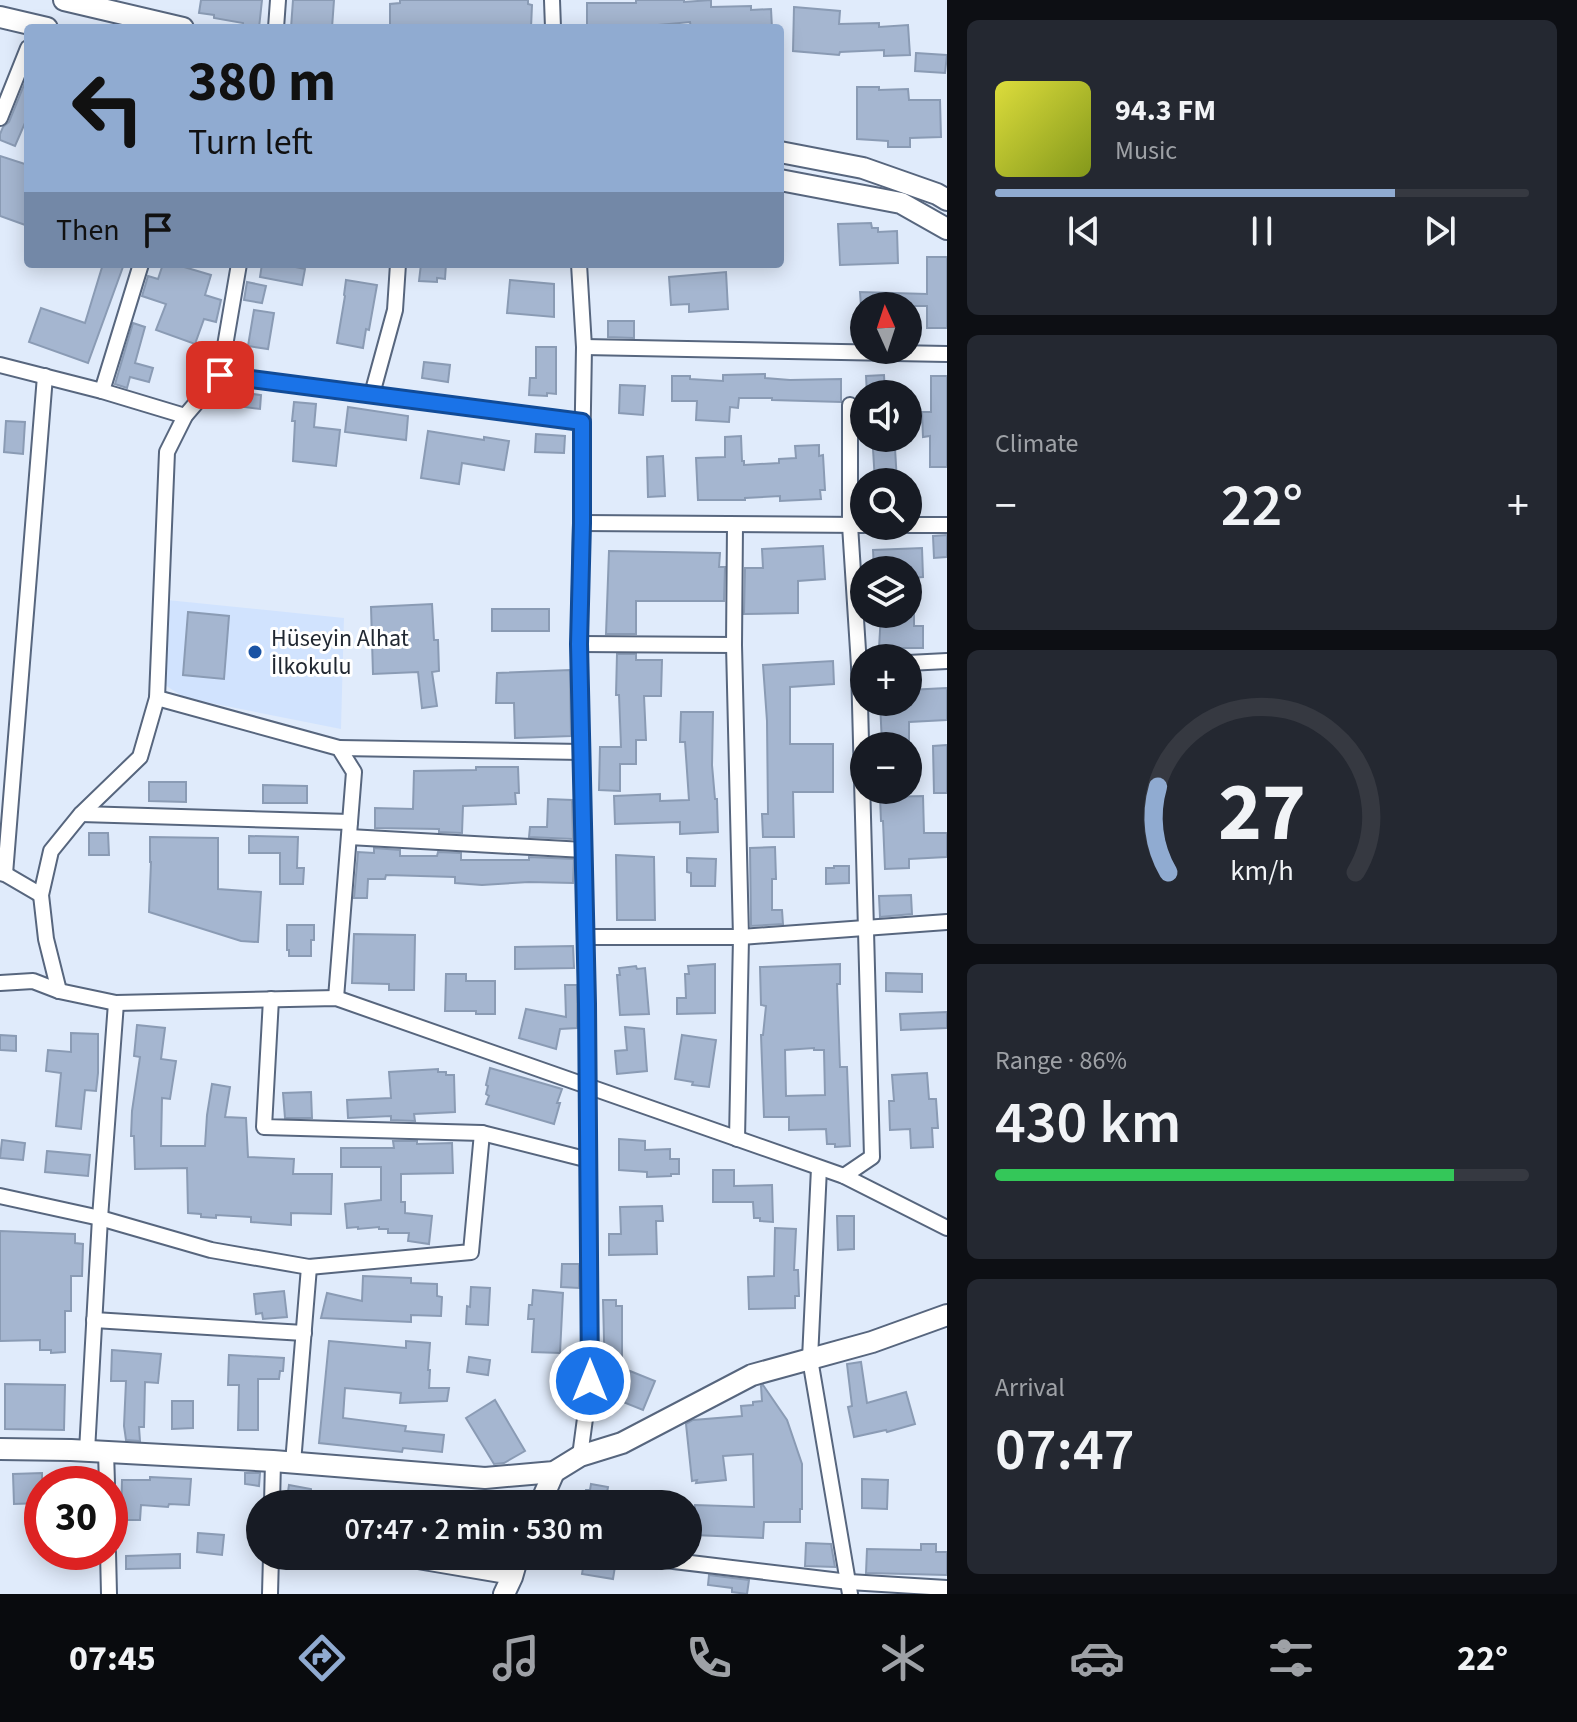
<!DOCTYPE html>
<meta charset="utf-8">
<style>
body{margin:0;font-family:"Source Sans 3",sans-serif;background:#242831;color:#f1f3f6;height:100vh;display:flex;flex-direction:column;font-size:30px;white-space:nowrap}
*{box-sizing:border-box;margin:0}
p{font-size:26px;color:#9ea1a6}
.icon{flex:none;width:44px;height:44px;fill:none;stroke:currentColor;stroke-width:2;stroke-linecap:round;stroke-linejoin:round}
.map{position:relative;flex:1;overflow:hidden}
.panel{display:flex;flex-direction:column;gap:20px;padding:20px;background:#0d0f14;width:630px}
.panel>*{flex:none}
.top-card{position:absolute;left:24px;top:24px;width:760px;height:244px;border-radius:8px;box-shadow:0 4px 20px #0003;background:#90abd1;color:#111;overflow:hidden}
.needle{width:52px;rotate:357deg}
.buttons{position:absolute;left:850px;top:292px;display:grid;gap:16px}
.buttons a{display:grid;place-items:center;width:72px;height:72px;border-radius:50%;background:#171b24;box-shadow:0 4px 20px #0003;font-size:40px}
.speed{position:absolute;left:24px;top:1466px;display:flex;gap:16px;font-size:40px;font-weight:700;text-align:center}
.speed>*{display:grid;place-content:center;width:104px;height:104px;border-radius:50%;background:#171b24;box-shadow:0 4px 20px #0003;line-height:1}
.speed .limit{border:12px solid #d22;background:#fff;color:#111}
.pin{position:absolute;display:grid;place-items:center;width:68px;height:68px;color:#fff;margin:-34px;border-radius:16px;box-shadow:0 4px 12px #0006}
.me{position:absolute;width:88px;margin:-44px;rotate:0deg;stroke-linejoin:round;filter:drop-shadow(0 0 6px #0008)}
.turn{display:flex;align-items:center;gap:28px;height:168px;padding:0 32px;font-size:36px}
.turn .icon{width:104px;height:104px;stroke-width:2.5}
.turn b{display:block;font-size:56px;line-height:68px}
.then{display:flex;align-items:center;height:76px;padding:0 32px;background:#0003;gap:16px;font-size:30px}
.big{font-size:60px;font-weight:600;line-height:1.1}
.panel .card{flex:1;display:flex;flex-direction:column;justify-content:center;gap:12px;min-width:0;padding:0 28px;border-radius:12px;background:#242831}
.panel .dial{align-items:center;gap:0}
.dial svg{height:208px;overflow:visible;fill:none;stroke:#363941;stroke-width:7;stroke-linecap:round;text-anchor:middle}
.dial text{fill:#f1f3f6;stroke:none}
.song{display:flex;align-items:center;gap:24px}
.cover{width:96px;height:96px;border-radius:12px;background:linear-gradient(135deg,hsl(60 70% 55%),hsl(70 70% 35%))}
.played{height:8px;border-radius:4px;background:linear-gradient(90deg,#90abd1 75%,#363941 75%)}
.keys{display:flex;justify-content:space-around;direction:ltr}
.heat{display:flex;justify-content:space-between;align-items:center;font-size:44px;direction:ltr}
.charge{height:12px;border-radius:6px;background:linear-gradient(90deg,#34c759 86%,#363941 0)}
.trip{position:absolute;left:246px;top:1490px;width:456px;height:80px;border-radius:40px;background:#171b24;box-shadow:0 4px 20px #0003;font-weight:600;line-height:80px;text-align:center}
.dock{display:flex;height:128px;justify-content:space-around;align-items:center;background:#090b0e;color:#9ea1a6}
.dock .icon{width:56px;height:56px}
.dock .selected{color:#90abd1}
.dock b{font-size:36px;color:#f1f3f6}
main{display:flex;flex:1;min-height:0}
.map>svg:first-child{display:block}
.built{fill:#d1e3fe}
.building{fill:#a5b6d0;stroke:#8a9bb4;stroke-width:2;fill-rule:evenodd}
.lines{fill:none;stroke-linecap:round;stroke-linejoin:round}
.street-casing{stroke:#57667e;stroke-width:18}
.secondary-casing{stroke:#57667e;stroke-width:24}
.street{stroke:#fff;stroke-width:14}
.secondary{stroke:#fff;stroke-width:20}
.route-casing{stroke:#114b97;stroke-width:20}
.route{stroke:#1a73e8;stroke-width:14}
.poi-dot{fill:#1a53a4;stroke:#fff;stroke-width:3}
.labels{text-anchor:middle;stroke-width:6;stroke-linejoin:round;paint-order:stroke}
.poi-label{font-size:24px;fill:#212832;stroke:#fff;text-anchor:start}
</style>
<main>
<div class="map">
<svg width="947" height="1594" viewBox="0 0 947 1594">
<rect width="100%" height="100%" fill="#e0ebfb"/>
<path class="built" d="M167 600 344 618 341 729 185 698 165 685Z"/>
<g class="building">
<path d="M201 0H262L259 28 243 26V23L214 18V15L199 13Z"/>
<path d="M293 0H334L332 28H291Z"/>
<path d="M400 0H528V4L532 5 531 28H390V4L400 3Z"/>
<path d="M636 0H684V2L711 0V7L751 6V10L771 9 772 28H691L690 22 648 26V28H635V25H587V3H636Z"/>
<path d="M794 7 840 11 839 24 879 23V27L908 25 910 55 884 56V50L840 52 839 55 793 51Z"/>
<path d="M916 53 947 55 945 73 915 71Z"/>
<path d="M28 75V116L15 146 0 140V134L3 127 9 122Z"/>
<path d="M857 87H879V90L908 89 909 100H940L941 137 910 138V147H888V141L857 139Z"/>
<path d="M0 156 28 165V226L0 216Z"/>
<path d="M871 223 872 228H878V232L897 231 898 263 840 265 838 224Z"/>
<path d="M927 257H947V328H927V306H861L860 292 927 294Z"/>
<path d="M103 264H124L88 363 29 342 41 308 85 323Z"/>
<path d="M163 264H174L211 275 205 295 221 300 216 322 204 319 195 344 156 330 166 304 142 296 148 276 158 279Z"/>
<path d="M262 264H281L305 269 302 285 260 277Z"/>
<path d="M421 264H446L445 279 437 278V282L419 281Z"/>
<path d="M726 272 728 309 689 312V304L671 305 669 277Z"/>
<path d="M346 280 377 285 369 330 366 329 363 348 337 343 345 296 344 295Z"/>
<path d="M510 280 554 284V317L507 313Z"/>
<path d="M247 282 266 286 262 303 244 300Z"/>
<path d="M254 310 274 313 268 349 248 346Z"/>
<path d="M608 321H634V338L608 337Z"/>
<path d="M133 323 145 327 135 363 153 368 149 382 130 377 127 388 115 384Z"/>
<path d="M536 347H556V394L547 393V396L529 395 530 378H536Z"/>
<path d="M424 362 450 365 448 382 422 378Z"/>
<path d="M765 374V378L790 380 841 379V402L772 400V398H739L738 408 730 407 729 422 696 420 697 401H672V376H690V379L723 381V375Z"/>
<path d="M884 375 885 394H867L866 376Z"/>
<path d="M931 376H947V467H930V436L923 437 922 412H931Z"/>
<path d="M620 385 645 386 643 415 619 413Z"/>
<path d="M245 393 261 395 260 409 244 407Z"/>
<path d="M294 402 316 404 314 427 340 430 336 466 293 461 295 421H292Z"/>
<path d="M348 407 408 416 406 440 345 432Z"/>
<path d="M6 421 25 422 23 454 4 452Z"/>
<path d="M428 431 484 440V437L509 441 504 470 462 463 459 484 421 478Z"/>
<path d="M536 434 565 436 564 453 535 452Z"/>
<path d="M741 436 742 461H744V465L779 463V459L796 458 795 446 819 445V456L823 455 825 490H820L821 499 780 501V496L745 498V500H698L696 458 725 457V437Z"/>
<path d="M895 448 897 482H875L873 449Z"/>
<path d="M663 456 665 496 648 497 647 457Z"/>
<path d="M947 535V557L934 558 933 536Z"/>
<path d="M823 546 825 579 798 581V613L744 614 745 568H763L762 549Z"/>
<path d="M922 548 923 577 908 578V570H874L873 550Z"/>
<path d="M609 551 720 553 719 567H725L724 601H636V634H606Z"/>
<path d="M432 604 434 640H438L439 671 432 672 437 706 422 708 418 672 373 674 371 607Z"/>
<rect x="492" y="609" width="57" height="22"/>
<path d="M188 612 229 616 224 679 183 675Z"/>
<path d="M881 614H914V626H923V648H879Z"/>
<path d="M617 654H636V660H662L661 696H644L646 740H636V764H620V791L599 790 600 747H621L619 695H616Z"/>
<path d="M833 661 834 684 790 687V744H833V792H793L794 837H763L762 814H768L767 721 763 665Z"/>
<path d="M570 670 571 736 515 738 514 703H496L497 673Z"/>
<path d="M947 688V720L909 722V743L882 744 880 702H908V690Z"/>
<path d="M681 712H713L712 765 715 799H717L718 832 680 834V822L615 824 614 796 660 794V801L689 800 685 742H680Z"/>
<path d="M947 745V793H934L933 746Z"/>
<path d="M476 767H518L519 793H515L516 804 463 806 462 833 439 832V829L375 828V808L413 809 414 771 476 770Z"/>
<path d="M149 782H186V802L149 801Z"/>
<path d="M263 785 307 786V803H263Z"/>
<path d="M923 796 924 833H947V857L909 859V868L885 869 883 821H881L880 797Z"/>
<path d="M548 799 572 800 573 839 529 837 530 827H547Z"/>
<path d="M89 833H108L109 855H89Z"/>
<path d="M249 836 298 837 297 868H304L303 884H280V853H249Z"/>
<path d="M150 837 218 838V889L261 892 258 942 241 941 149 912 151 862H150Z"/>
<path d="M775 847 776 879H772V910H782L783 924 751 926 750 848Z"/>
<path d="M374 848 400 850V856H437L438 852 461 853V860H529V857L574 859 573 883 529 882 482 885 455 883V877L386 875 385 879H368L367 898H354L358 852 374 853Z"/>
<path d="M616 855 654 857 655 920H617Z"/>
<path d="M687 858 716 859 715 886H691V873L687 872Z"/>
<path d="M834 866H849V883L826 884V868H834Z"/>
<path d="M911 895 912 914 880 917 879 896Z"/>
<path d="M287 925H314V940H311V956H289V950H287Z"/>
<path d="M354 934 415 935 414 990H389V984L352 983Z"/>
<path d="M573 946 574 968 515 969V947Z"/>
<path d="M715 964V1013L677 1014V998H686L685 974H689L688 966Z"/>
<path d="M840 964V984H837L840 1067H847L850 1146 835 1147V1144H827L826 1129 789 1130V1117H764L761 1035H763L766 1006 761 1005 760 967ZM814 1048V1050H824L825 1095 786 1096 785 1050Z"/>
<path d="M636 966 637 969 645 968 649 1014 620 1015 617 975H620L619 968Z"/>
<path d="M886 973 922 974V992L886 991Z"/>
<path d="M446 974H466V981H495V1014H476V1011H445Z"/>
<path d="M565 985H577V1028L560 1029 556 1049 519 1038 526 1009 566 1017Z"/>
<path d="M947 1012V1028L901 1030 900 1014Z"/>
<path d="M137 1025 165 1028 161 1059 176 1061 170 1099 162 1098 161 1146H205L207 1115 212 1084 230 1087 225 1117 246 1118 248 1157 294 1159 293 1174H332L331 1214 291 1213V1225L251 1222V1217L216 1215V1218L201 1217V1214L188 1213 187 1168 135 1169 134 1136H131L132 1111 140 1057 134 1056Z"/>
<path d="M625 1027 644 1029 647 1071 617 1074 615 1051 627 1050Z"/>
<path d="M71 1033 98 1034V1073L96 1091 85 1090 81 1129 56 1126 61 1073 46 1071 48 1050 71 1052Z"/>
<path d="M0 1035 16 1036V1051L0 1050Z"/>
<path d="M682 1035 716 1040 709 1087 692 1085 693 1082 675 1079Z"/>
<path d="M490 1068 562 1089 557 1103H560L554 1124 486 1104 489 1096 486 1094 488 1086 486 1085Z"/>
<path d="M438 1069V1072H446V1075H454L455 1112 414 1114 415 1121 391 1120V1116L348 1118 347 1100 391 1098 389 1072Z"/>
<path d="M927 1073 929 1099H936L938 1128H932L933 1147 911 1148 910 1129 890 1130 889 1101H894L892 1075Z"/>
<path d="M311 1092 312 1118H285L283 1093Z"/>
<path d="M619 1139 645 1141V1150L670 1149V1159H679V1174H671V1176L647 1177V1172L619 1170Z"/>
<path d="M2 1140 25 1143 23 1160 0 1158Z"/>
<path d="M393 1141H417V1144L452 1143 453 1173 401 1174V1202H405V1213L432 1216 429 1244 408 1241 409 1233H388V1229H379V1227L358 1229V1227L347 1228 345 1204 381 1200V1167H341V1148H394Z"/>
<path d="M47 1151 90 1155 88 1176 45 1172Z"/>
<path d="M713 1170H734V1186L772 1185 773 1222 760 1221V1218H754L753 1202H713Z"/>
<path d="M662 1206 663 1221H656L657 1254 609 1255V1234H621L620 1207Z"/>
<path d="M837 1216H854V1249L838 1250Z"/>
<path d="M775 1228 796 1229 794 1270H798L799 1296H795V1308L749 1309 748 1277 774 1276Z"/>
<path d="M0 1231 75 1234V1243L83 1244 82 1276H71V1311H65V1352L51 1353V1350H40V1340L0 1341Z"/>
<path d="M562 1264H579V1288L561 1287Z"/>
<path d="M363 1276 411 1278V1283L437 1284V1296L442 1297 441 1316 411 1315V1322L321 1318 327 1293 362 1301Z"/>
<path d="M471 1287 490 1288 488 1325 466 1324 467 1306 470 1307Z"/>
<path d="M533 1290 563 1293 560 1353 532 1352 534 1319H528L529 1305H532Z"/>
<path d="M284 1291 287 1317 263 1319 262 1313 256 1314 254 1294Z"/>
<path d="M603 1300H616V1306H622V1377L605 1378Z"/>
<path d="M329 1341 406 1348V1341L430 1343 428 1370H430L429 1388H449L447 1401 400 1403 401 1393 345 1388 343 1418 406 1426 405 1431 444 1435 442 1452 403 1448 402 1452 319 1443Z"/>
<path d="M112 1350 161 1354 158 1383 145 1382 144 1427H139L140 1441 126 1440 124 1426 126 1381H111Z"/>
<path d="M229 1355 284 1358 283 1371H280L279 1379H258V1430H238L239 1385H228Z"/>
<path d="M469 1357 490 1360 488 1375 467 1372Z"/>
<path d="M861 1362 867 1403 906 1392 915 1424 887 1432 886 1430 854 1437 848 1407 852 1406 847 1364Z"/>
<path d="M630 1371 655 1381 643 1410 618 1400Z"/>
<path d="M5 1384 65 1385 64 1430 5 1429Z"/>
<path d="M763 1385 787 1420 802 1464V1509H800V1522H764L763 1538 694 1535 695 1505 754 1507 753 1454 723 1456 726 1480 696 1483 697 1480 692 1481 686 1424 693 1420 742 1416 741 1406 753 1405V1402L762 1401 761 1386Z"/>
<path d="M495 1400 525 1451 504 1463 494 1464 466 1418Z"/>
<path d="M172 1401H193V1428L172 1429Z"/>
<path d="M42 1473V1503L14 1504 13 1474Z"/>
<path d="M245 1473H260L259 1486 245 1484Z"/>
<path d="M150 1477 191 1479 189 1505 169 1504 168 1507 141 1505 140 1520H121L122 1480H150Z"/>
<path d="M862 1479 888 1480 887 1509 862 1508Z"/>
<path d="M591 1484 608 1487 605 1504H584L586 1490H590Z"/>
<path d="M289 1485 311 1489V1491L346 1495 345 1504H288L289 1498H287Z"/>
<path d="M198 1533 224 1535 222 1555 197 1552Z"/>
<path d="M806 1543 831 1544 835 1567 805 1566Z"/>
<path d="M921 1544H936V1552H947V1575L866 1573 867 1549 921 1550Z"/>
<path d="M180 1554V1568L126 1569V1556Z"/>
<path d="M585 1556 616 1560 613 1579 582 1574Z"/>
<path d="M709 1575 749 1580 747 1594 732 1592V1588L708 1585Z"/>
</g>
<g class="lines">
<g class="street-casing">
<g id="street">
<path d="M552 0 553 28"/>
<path d="M276 28 278 0"/>
<path d="M0 118 28 48"/>
<path d="M579 264 584 347 579 644 587 1004 590 1381 580 1456"/>
<path d="M584 347 947 354"/>
<path d="M0 365 102 391 185 416"/>
<path d="M220 375 582 422"/>
<path d="M102 391 141 264"/>
<path d="M372 394 395 310 398 264"/>
<path d="M582 523 864 525"/>
<path d="M735 525 734 645 741 937 737 1139"/>
<path d="M908 525H947"/>
<path d="M579 644 734 645"/>
<path d="M908 663 947 661"/>
<path d="M157 698 339 748 354 772 336 998"/>
<path d="M339 748 582 752"/>
<path d="M81 814 350 822"/>
<path d="M349 837 584 850"/>
<path d="M0 873 5 874 41 895"/>
<path d="M5 874 45 376"/>
<path d="M586 937H741L947 922"/>
<path d="M0 983 33 981 59 991 116 1003 336 998 844 1176 947 1228"/>
<path d="M59 991 46 939 41 895 51 851 81 814 140 757 157 698 167 452 185 416 220 375 239 264"/>
<path d="M271 999 264 1127 482 1133 589 1160"/>
<path d="M819 1168 810 1359 850 1594"/>
<path d="M844 1176 872 1157 859 666 850 525V405"/>
<path d="M0 1196 100 1218 211 1250 309 1267 471 1252 482 1133"/>
<path d="M94 1320 304 1333"/>
<path d="M87 1451 100 1218 116 1003"/>
<path d="M106 1452 107 1484"/>
<path d="M293 1463 309 1267"/>
<path d="M272 1504 273 1461"/>
<path d="M108 1552 109 1594"/>
<path d="M388 1556 512 1577"/>
<path d="M632 1556 849 1582 947 1588"/>
<path d="M270 1594 271 1556"/>
</g>
</g>
<g class="secondary-casing">
<g id="secondary">
<path d="M64 0 183 28"/>
<path d="M0 17 47 28"/>
<path d="M780 152 863 168 937 194 947 200"/>
<path d="M780 180 901 203 947 229"/>
<path d="M0 1449 71 1450 273 1461 485 1478 554 1472 580 1456 622 1443 752 1375 872 1342 947 1315"/>
<path d="M540 1504 554 1472"/>
<path d="M504 1594 512 1577 518 1556"/>
</g>
</g>
<use href="#street" class="street"/>
<use href="#secondary" class="secondary"/>
</g>
<g class="lines">
<g class="route-casing">
<path id="route" d="M220 375 582 422V523L579 644 587 1004 590 1381"/>
</g>
<use href="#route" class="route"/>
</g>
<circle class="poi-dot" cx="255" cy="652" r="8"/>
<g class="labels">
<g class="poi-label">
<text x="271" y="646">Hüseyin Alhat<tspan x="271" dy="28">İlkokulu</tspan></text>
</g>
</g>
</svg>
<div class="buttons">
<a><svg class="needle" viewBox="-14 -14 28 28"><path d="M0-13l5 13h-10z" fill="#e53935"/><path d="M0 13l5-13h-10z" fill="#9ea1a6"/></svg></a>
<a><svg class="icon" aria-label="sound" viewBox="0 0 24 24"><path d="M4 9h4l5-4v14l-5-4H4zM17 9q2 3 0 6"/></svg></a>
<a><svg class="icon" aria-label="search" viewBox="0 0 24 24"><circle cx="10" cy="10" r="6"/><path d="M15 15l6 6"/></svg></a>
<a><svg class="icon" aria-label="layers" viewBox="0 0 24 24"><path d="M12 4l9 5-9 5-9-5zM3 14l9 5 9-5"/></svg></a>
<a>+</a>
<a>−</a>
</div>
<div class="speed"><div class="limit">30</div></div>
<div class="pin" style="left:220px;top:375px;background:#d93025"><svg class="icon" aria-label="arrive" viewBox="0 0 24 24"><path d="M6 21V4h12l-3 4 3 4H6"/></svg></div>
<svg class="me" style="left:590px;top:1381px" viewBox="-20 -20 40 40"><circle r="17" fill="#1a73e8" stroke="#fff" stroke-width="3"/><path d="M0-11L8 9 0 5-8 9z" fill="#fff"/></svg>
<div class="trip">07:47 · 2 min · 530 m</div>
<div class="top-card">
<div class="turn"><svg class="icon" aria-label="left" viewBox="0 0 24 24"><path d="M17 20v-9H6M10 6l-5 5 5 5"/></svg><div><b>380 m</b>Turn left</div></div>
<div class="then">Then<svg class="icon" aria-label="arrive" viewBox="0 0 24 24"><path d="M6 21V4h12l-3 4 3 4H6"/></svg></div>
</div>
</div>
<section class="panel">
<div class="card">
<div class="song"><i class="cover"></i><div><b>94.3 FM</b><p>Music</p></div></div>
<div class="played"></div>
<div class="keys"><svg class="icon" aria-label="previous" viewBox="0 0 24 24"><path d="M18 5L8 12l10 7zM5 5v14"/></svg><svg class="icon" aria-label="pause" viewBox="0 0 24 24"><path d="M8 5v14M16 5v14"/></svg><svg class="icon" aria-label="next" viewBox="0 0 24 24"><path d="M6 5l10 7-10 7zM19 5v14"/></svg></div>
</div>
<div class="card"><p>Climate</p>
<div class="heat"><a>−</a><b class="big">22°</b><a>+</a></div>
</div>
<div class="card dial"><svg viewBox="0 0 100 80">
<path d="M14 69A42 42 0 1 1 86 69"/>
<path d="M14 69A42 42 0 0 1 10 36" stroke="#90abd1"/>
<text x="50" y="56" font-size="32" font-weight="700">27</text>
<text x="50" y="72" font-size="11">km/h</text>
</svg></div>
<div class="card"><p>Range · 86%</p><b class="big">430 km</b><div class="charge"></div></div>
<div class="card"><p>Arrival</p><b class="big">07:47</b></div>
</section>
</main>
<nav class="dock">
<b>07:45</b>
<svg class="icon selected" aria-label="directions" viewBox="0 0 24 24"><path d="M12 3l9 9-9 9-9-9zM9 14v-3h6M13 9l2 2-2 2"/></svg>
<svg class="icon" aria-label="music" viewBox="0 0 24 24"><path d="M9 18V5l10-2v13"/><circle cx="6" cy="18" r="3"/><circle cx="16" cy="16" r="3"/></svg>
<svg class="icon" aria-label="phone" viewBox="0 0 24 24"><path d="M5 4h4l2 5-3 2q2 4 5 5l2-3 5 2v4C11 20 4 13 5 4z"/></svg>
<svg class="icon" aria-label="climate" viewBox="0 0 24 24"><path d="M12 3v18M4 7l16 10M4 17L20 7"/></svg>
<svg class="icon" aria-label="car" viewBox="0 0 24 24"><path d="M5 17H2v-5l4-1 3-4h7l3 4 3 1v5h-3M9 17h6M6 11h13"/><circle cx="7" cy="17" r="2"/><circle cx="17" cy="17" r="2"/></svg>
<svg class="icon" aria-label="filters" viewBox="0 0 24 24"><path d="M4 7h16M4 17h16"/><circle cx="9" cy="7" r="2"/><circle cx="15" cy="17" r="2"/></svg>
<b>22°</b>
</nav>
